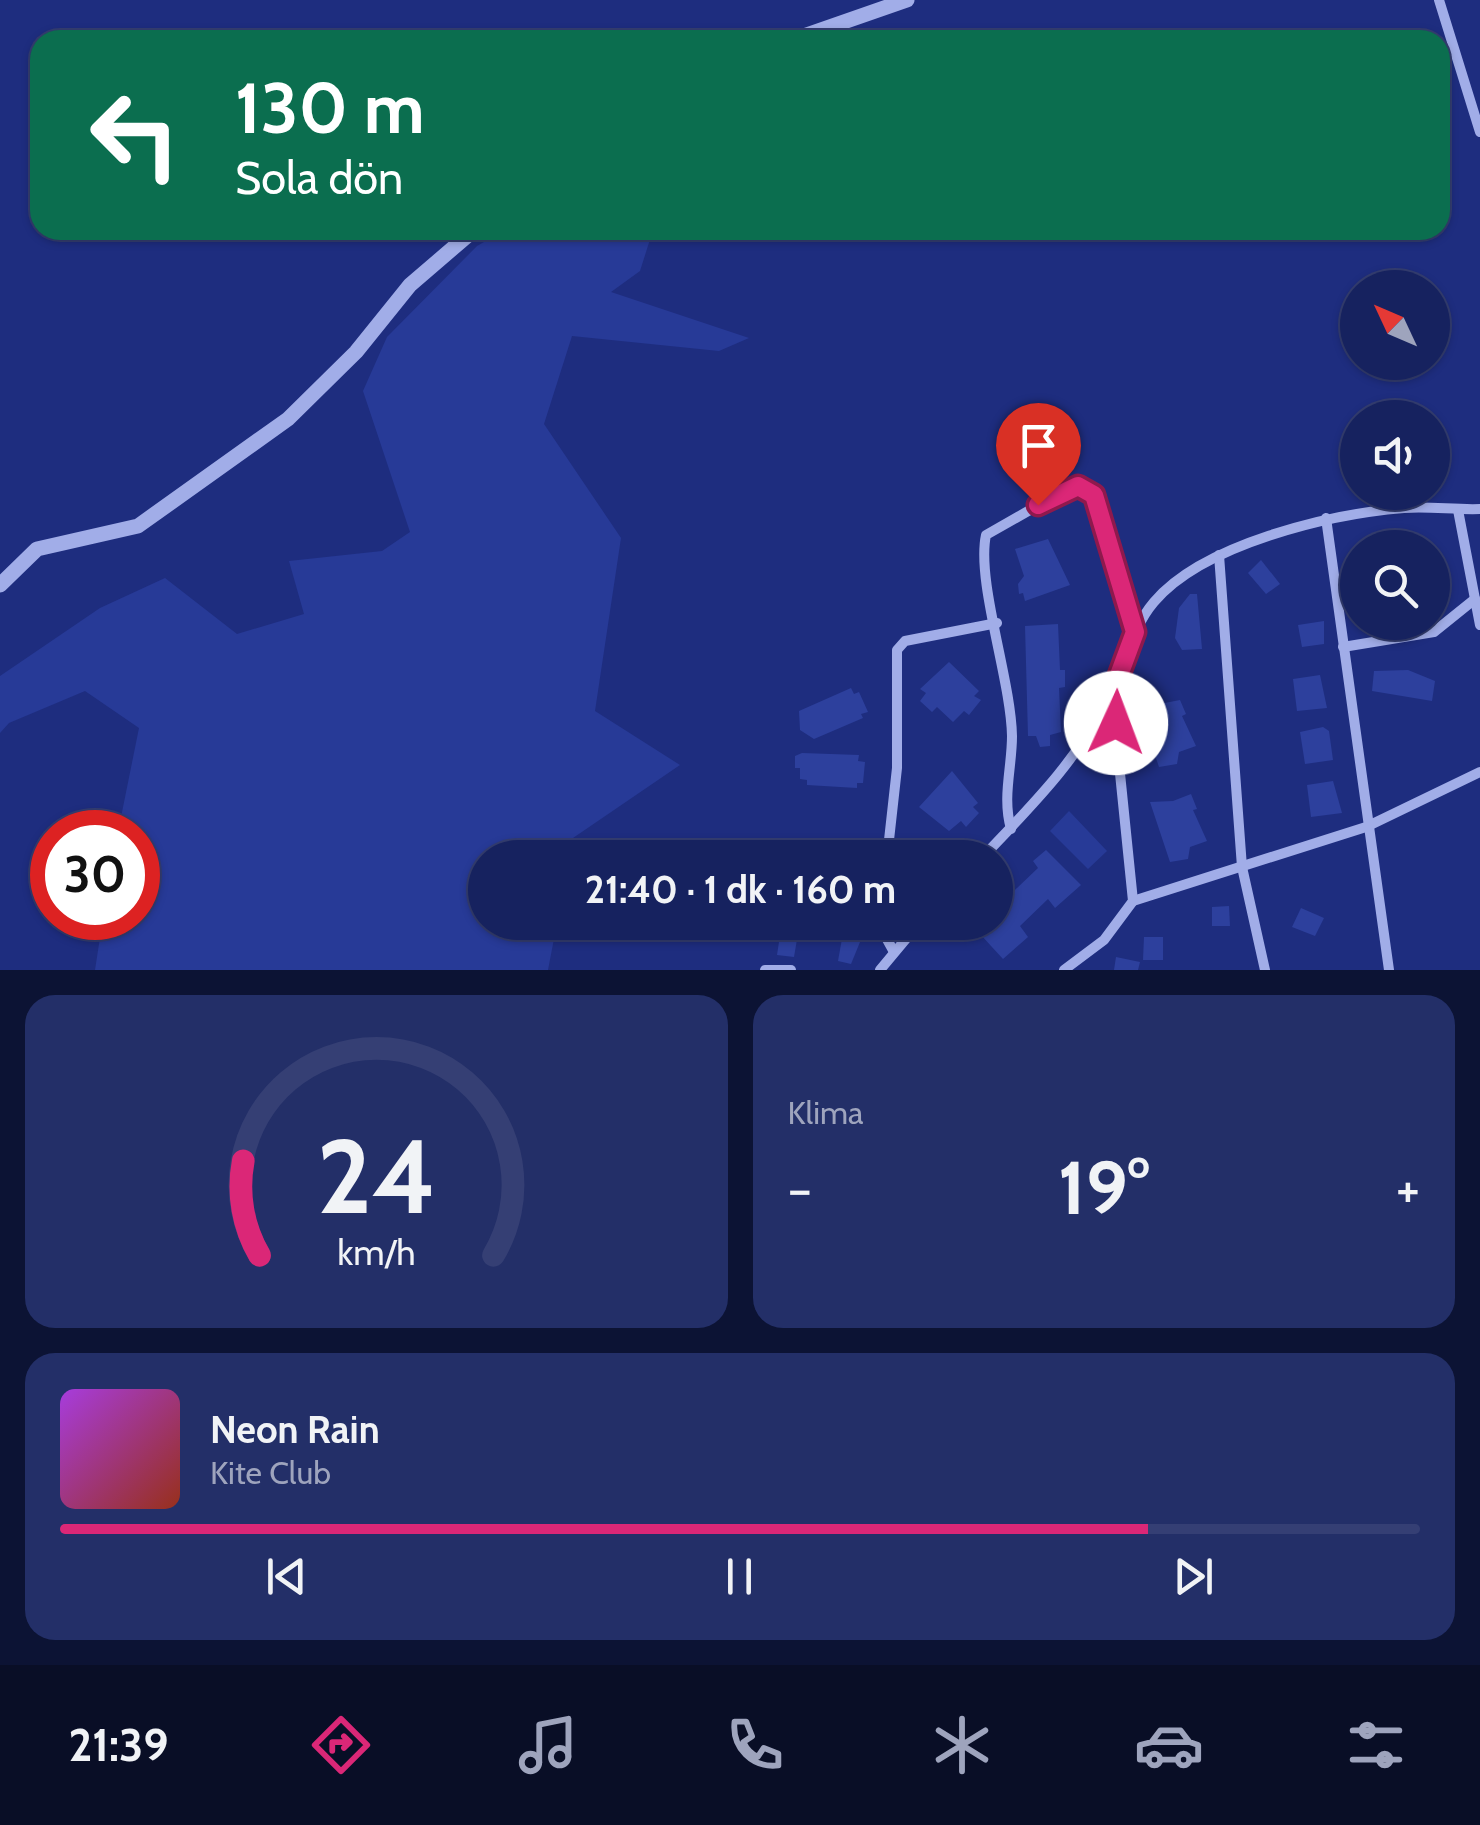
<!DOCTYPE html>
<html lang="tr">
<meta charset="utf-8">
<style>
body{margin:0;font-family:Cabin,sans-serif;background:#232f68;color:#f1f3f6;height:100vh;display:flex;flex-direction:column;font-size:38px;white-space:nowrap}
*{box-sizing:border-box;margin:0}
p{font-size:32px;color:#9ea4bd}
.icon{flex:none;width:55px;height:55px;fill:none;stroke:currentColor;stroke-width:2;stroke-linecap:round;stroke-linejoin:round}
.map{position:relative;height:970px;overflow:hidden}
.side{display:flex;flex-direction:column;gap:25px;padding:25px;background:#0c1334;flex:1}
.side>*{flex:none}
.banner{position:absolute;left:30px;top:30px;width:1420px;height:210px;border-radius:30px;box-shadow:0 2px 8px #0004,0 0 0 2px #353f74;background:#0b6e4f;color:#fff;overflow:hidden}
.needle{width:65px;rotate:314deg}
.buttons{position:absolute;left:1340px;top:270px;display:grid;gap:20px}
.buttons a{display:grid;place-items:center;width:110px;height:110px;border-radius:50%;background:#16225f;box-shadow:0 2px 8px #0004,0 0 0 2px #353f74;font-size:50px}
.speed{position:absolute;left:30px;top:810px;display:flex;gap:20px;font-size:50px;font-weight:700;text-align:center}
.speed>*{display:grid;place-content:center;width:130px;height:130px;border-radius:50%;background:#16225f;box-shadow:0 2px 8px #0004,0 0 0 2px #353f74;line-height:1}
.speed .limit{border:15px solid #d22;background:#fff;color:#111}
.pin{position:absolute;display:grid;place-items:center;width:85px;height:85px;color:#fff;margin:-102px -42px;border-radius:50% 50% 50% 0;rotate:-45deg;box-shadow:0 0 10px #0007}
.pin .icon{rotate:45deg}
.me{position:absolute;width:110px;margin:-55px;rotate:2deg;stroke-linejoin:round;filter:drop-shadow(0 0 8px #0008)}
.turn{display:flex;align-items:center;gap:35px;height:210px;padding:0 40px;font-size:45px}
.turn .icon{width:130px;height:130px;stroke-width:2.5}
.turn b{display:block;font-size:70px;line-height:85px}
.big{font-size:75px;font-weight:700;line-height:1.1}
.side .widget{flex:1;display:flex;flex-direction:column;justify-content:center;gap:15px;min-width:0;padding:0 35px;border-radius:30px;background:#232f68}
.side .dial{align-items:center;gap:0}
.dial svg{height:260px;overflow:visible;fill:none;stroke:#353f74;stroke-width:7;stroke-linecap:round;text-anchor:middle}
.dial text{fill:#f1f3f6;stroke:none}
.song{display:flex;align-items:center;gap:30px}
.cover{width:120px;height:120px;border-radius:15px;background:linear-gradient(135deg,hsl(280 70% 55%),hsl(10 70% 35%))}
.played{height:10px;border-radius:5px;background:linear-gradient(90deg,#db2777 80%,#353f74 80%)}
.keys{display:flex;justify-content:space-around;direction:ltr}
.heat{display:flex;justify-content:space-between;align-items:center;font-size:55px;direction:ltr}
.side .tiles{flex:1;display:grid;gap:25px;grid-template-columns:1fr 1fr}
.widget:last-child{grid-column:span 2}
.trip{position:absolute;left:468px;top:840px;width:545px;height:100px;border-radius:50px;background:#16225f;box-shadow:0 2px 8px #0004,0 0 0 2px #353f74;font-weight:700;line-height:100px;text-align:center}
.tabs{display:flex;height:160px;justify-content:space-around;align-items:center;background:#090e26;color:#9ea4bd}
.tabs .icon{width:70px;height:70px}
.tabs .on{color:#db2777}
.tabs b{font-size:45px;color:#f1f3f6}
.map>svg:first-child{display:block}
.green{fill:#273a97}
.building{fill:#2d409d}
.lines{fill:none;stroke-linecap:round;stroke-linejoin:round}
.minor{stroke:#a1ade8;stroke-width:10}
.tertiary{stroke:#a1ade8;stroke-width:15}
.route-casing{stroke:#8e194d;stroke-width:25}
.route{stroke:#db2777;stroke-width:18}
</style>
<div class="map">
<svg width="1480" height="970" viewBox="0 0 1480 970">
<rect width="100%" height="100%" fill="#1e2d7f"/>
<g class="green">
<path d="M505 230H653L640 271 611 292 749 338 719 351 572 336 544 424 621 538 595 711 680 765 573 838 569 857 485 858V922L557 923 548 970H95L103 918H138V832H118L139 728 85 691 9 723 0 733V676L100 608 165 578 237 634 304 614 289 561 382 551 410 532 363 391 387 337 477 246Z"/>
<path d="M1069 811 1107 851 1088 869 1050 831Z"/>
</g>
<g class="building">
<path d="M1048 539 1070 585 1025 601 1023 593 1019 594 1018 584 1024 576 1015 549Z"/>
<path d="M1261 560 1280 584 1266 594 1248 573Z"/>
<path d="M1190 594H1197L1202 649 1182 650 1175 638 1179 608Z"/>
<path d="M1324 621V644L1302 647 1298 625Z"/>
<path d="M1058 624 1060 670H1065V687L1059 688 1061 732 1050 735V746L1040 747 1036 736H1028L1025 626Z"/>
<path d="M949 662 979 691 974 696 981 700 969 715 964 711 953 722 937 707 932 712 920 701 926 693 920 689Z"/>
<path d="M1408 670 1435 681 1432 701 1372 691 1374 671Z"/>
<path d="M1320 675 1327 708 1297 711 1293 679Z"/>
<path d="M851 688 854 694 859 692 868 712 861 714 863 718 814 739 800 730 799 711Z"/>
<path d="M1180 700 1186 714 1182 716 1196 746 1179 752 1177 764 1159 767 1139 708Z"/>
<path d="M1323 727 1329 731 1333 760 1305 764 1300 732Z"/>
<path d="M802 753 859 755 858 761 865 762 863 783H857V788L807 785V780L800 779V768H795V756Z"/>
<path d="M952 771 978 803 973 807 979 813 966 827 961 821 949 831 919 807Z"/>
<path d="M1333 781 1342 813 1311 817 1307 785Z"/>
<path d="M1191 794 1197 809 1193 810 1207 841 1190 847 1188 859 1170 862 1150 802 1173 801Z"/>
<path d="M1046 850 1081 885 1055 908 1048 899 1020 926 1028 937 1003 959 969 922H995V909L1038 868 1033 861Z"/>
<path d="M1229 906 1230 926H1212V907Z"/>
<path d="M1301 908 1324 918 1315 936 1292 927Z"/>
<path d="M782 922H800L794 957 777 955Z"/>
<path d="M845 922 867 925 851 964 838 961Z"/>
<path d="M1144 937H1163V960H1143Z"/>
<path d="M1116 957 1140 962 1138 970H1114Z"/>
</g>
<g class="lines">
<g class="minor">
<path d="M1439 0 1480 132"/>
<path d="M1458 510 1480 625"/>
<path d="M1326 518 1389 970"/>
<path d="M1219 555 1242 867 1265 970"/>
<path d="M1343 647 1434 632 1475 599"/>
<path d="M1011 829C1002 797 1012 768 1012 736 1011 680 976 581 986 535L1065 490 1087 489 1094 495 1135 632"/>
<path d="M887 858 897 768V650L905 641 997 623"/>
<path d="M982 858C1032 805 1075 763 1109 698 1126 667 1130 630 1154 602 1203 544 1330 514 1404 508 1429 506 1455 510 1480 509"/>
<path d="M1133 901 1366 827 1480 772"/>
<path d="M883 922V932L894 952"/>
<path d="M765 970H791"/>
<path d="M880 970 920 922"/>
<path d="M1064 970 1104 940 1133 901 1112 695"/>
</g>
<g class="tertiary">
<path d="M792 40 907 0"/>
<path d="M0 585 37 549 138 526 288 419 356 352 410 285 474 230"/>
</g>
</g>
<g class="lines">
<g class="route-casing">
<path id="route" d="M1038 505 1078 486 1094 495 1135 632 1112 694 1116 723"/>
</g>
<use href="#route" class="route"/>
</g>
</svg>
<div class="buttons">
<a><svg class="needle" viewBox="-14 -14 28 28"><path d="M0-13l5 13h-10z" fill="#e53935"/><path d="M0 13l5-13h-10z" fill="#9ea4bd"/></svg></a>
<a><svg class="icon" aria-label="sound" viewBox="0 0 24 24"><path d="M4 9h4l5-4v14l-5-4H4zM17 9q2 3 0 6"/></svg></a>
<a><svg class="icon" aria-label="search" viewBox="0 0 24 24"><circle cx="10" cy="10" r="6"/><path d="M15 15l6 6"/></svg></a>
</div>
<div class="speed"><div class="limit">30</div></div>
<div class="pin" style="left:1038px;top:505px;background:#d93025"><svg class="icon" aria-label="arrive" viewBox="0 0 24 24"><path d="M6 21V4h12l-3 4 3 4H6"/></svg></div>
<svg class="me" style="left:1116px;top:723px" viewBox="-20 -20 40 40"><circle r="19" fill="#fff"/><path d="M0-13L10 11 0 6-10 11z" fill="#db2777"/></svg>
<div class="trip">21:40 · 1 dk · 160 m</div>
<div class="banner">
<div class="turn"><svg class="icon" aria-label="left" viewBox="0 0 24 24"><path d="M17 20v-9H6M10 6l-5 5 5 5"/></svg><div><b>130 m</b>Sola dön</div></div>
</div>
</div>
<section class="side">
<div class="tiles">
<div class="widget dial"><svg viewBox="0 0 100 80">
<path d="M14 69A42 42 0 1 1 86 69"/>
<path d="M14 69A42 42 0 0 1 9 40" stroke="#db2777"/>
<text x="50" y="56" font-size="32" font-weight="700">24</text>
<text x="50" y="72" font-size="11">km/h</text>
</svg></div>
<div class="widget"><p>Klima</p>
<div class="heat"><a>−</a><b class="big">19°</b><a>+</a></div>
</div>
<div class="widget">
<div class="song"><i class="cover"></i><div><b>Neon Rain</b><p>Kite Club</p></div></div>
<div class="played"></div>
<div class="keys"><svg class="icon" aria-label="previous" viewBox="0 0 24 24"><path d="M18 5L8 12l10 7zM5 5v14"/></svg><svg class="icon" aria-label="pause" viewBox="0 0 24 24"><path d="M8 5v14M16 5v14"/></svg><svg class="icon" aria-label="next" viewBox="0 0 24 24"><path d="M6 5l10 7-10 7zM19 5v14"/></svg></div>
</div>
</div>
</section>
<nav class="tabs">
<b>21:39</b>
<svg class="icon on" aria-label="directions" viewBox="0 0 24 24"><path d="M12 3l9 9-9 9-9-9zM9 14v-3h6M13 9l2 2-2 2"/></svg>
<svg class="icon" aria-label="music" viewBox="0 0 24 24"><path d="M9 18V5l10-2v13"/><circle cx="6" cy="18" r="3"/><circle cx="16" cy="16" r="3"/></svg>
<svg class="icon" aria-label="phone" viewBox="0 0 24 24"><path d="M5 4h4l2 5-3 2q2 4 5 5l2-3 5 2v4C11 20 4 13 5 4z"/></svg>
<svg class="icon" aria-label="climate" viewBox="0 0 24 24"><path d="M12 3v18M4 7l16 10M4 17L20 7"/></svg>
<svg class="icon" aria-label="car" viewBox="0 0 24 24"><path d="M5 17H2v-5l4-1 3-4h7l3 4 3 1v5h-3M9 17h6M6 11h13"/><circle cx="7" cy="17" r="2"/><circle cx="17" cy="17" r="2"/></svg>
<svg class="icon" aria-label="filters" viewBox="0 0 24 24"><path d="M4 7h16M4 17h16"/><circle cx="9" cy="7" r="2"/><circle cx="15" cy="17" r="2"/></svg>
</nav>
